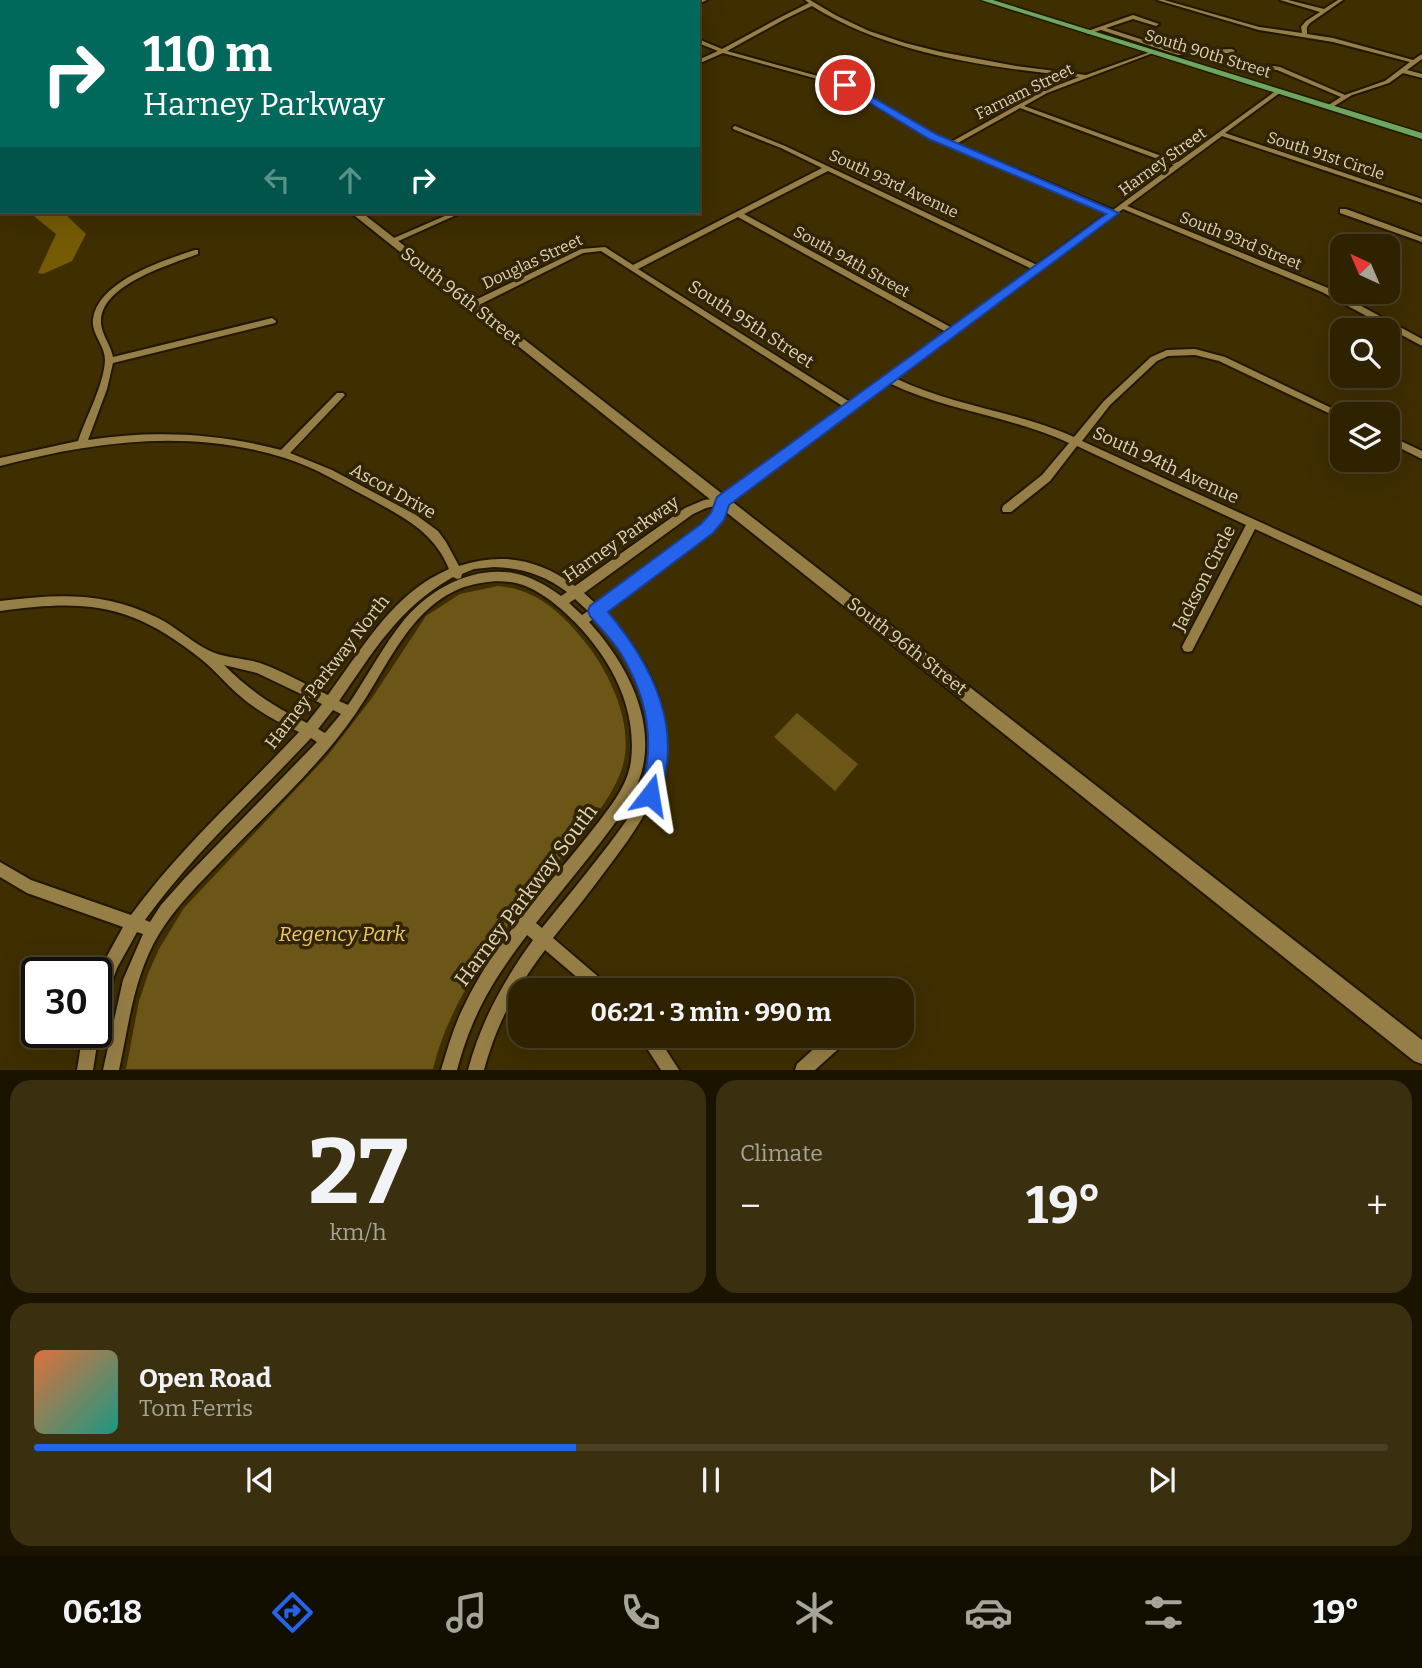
<!DOCTYPE html>
<meta charset="utf-8">
<style>
body{margin:0;font-family:Bitter,serif;background:#3a2f0f;color:#f1f3f6;height:100vh;display:flex;flex-direction:column;font-size:26px;white-space:nowrap}
*{box-sizing:border-box;margin:0}
p{font-size:23px;color:#a7a499}
.icon{flex:none;width:38px;height:38px;fill:none;stroke:currentColor;stroke-width:2;stroke-linecap:round;stroke-linejoin:round}
.map{position:relative;height:1070px;overflow:hidden}
.sheet{display:flex;flex-direction:column;gap:10px;padding:10px;background:#191300;flex:1}
.sheet>*{flex:none}
.guide{position:absolute;left:0px;top:0px;width:700px;height:214px;box-shadow:0 7px 28px #0002,0 0 0 2px #493f22;background:#00695c;color:#fff;overflow:hidden}
.needle{width:46px;rotate:316deg}
.buttons{position:absolute;left:1330px;top:234px;display:grid;gap:14px}
.buttons a{display:grid;place-items:center;width:70px;height:70px;border-radius:14px;background:#2e2200;box-shadow:0 7px 28px #0002,0 0 0 2px #493f22;font-size:35px}
.speed{position:absolute;left:21px;top:957px;display:flex;gap:14px;font-size:35px;font-weight:700;text-align:center}
.speed>*{display:grid;place-content:center;width:91px;height:91px;border-radius:50%;background:#2e2200;box-shadow:0 7px 28px #0002,0 0 0 2px #493f22;line-height:1}
.speed .limit{border:4px solid #111;border-radius:10px;background:#fff;color:#111}
.pin{position:absolute;display:grid;place-items:center;width:60px;height:60px;color:#fff;margin:-30px;border:4px solid #fff;border-radius:50%;box-shadow:0 2px 7px #0007}
.me{position:absolute;width:77px;margin:-38px;rotate:14deg;stroke-linejoin:round;filter:drop-shadow(0 0 5px #0008)}
.turn{display:flex;align-items:center;gap:24px;height:147px;padding:0 28px;font-size:32px}
.turn .icon{width:91px;height:91px;stroke-width:2.5}
.turn b{display:block;font-size:49px;line-height:60px}
.lanes{display:flex;align-items:center;height:66px;padding:0 28px;background:#0003;justify-content:center;gap:35px;direction:ltr}
.lanes .off{opacity:.35}
.big{font-size:52px;font-weight:700;line-height:1.1}
.sheet .tile{flex:1;display:flex;flex-direction:column;justify-content:center;gap:10px;min-width:0;padding:0 24px;border-radius:21px;background:#3a2f0f}
.sheet .dial{align-items:center;gap:0}
.dial b{font-size:91px;line-height:1}
.song{display:flex;align-items:center;gap:21px}
.cover{width:84px;height:84px;border-radius:10px;background:linear-gradient(135deg,hsl(20 70% 55%),hsl(170 70% 35%))}
.played{height:7px;border-radius:4px;background:linear-gradient(90deg,#2563eb 40%,#493f22 40%)}
.keys{display:flex;justify-content:space-around;direction:ltr}
.heat{display:flex;justify-content:space-between;align-items:center;font-size:38px;direction:ltr}
.sheet .tiles{flex:1;display:grid;gap:10px;grid-template-columns:1fr 1fr}
.tile:last-child{grid-column:span 2}
.trip{position:absolute;left:508px;top:978px;width:406px;height:70px;border-radius:21px;background:#2e2200;box-shadow:0 7px 28px #0002,0 0 0 2px #493f22;font-weight:700;line-height:70px;text-align:center}
.tabs{display:flex;height:112px;justify-content:space-around;align-items:center;background:#120e00;color:#a7a499}
.tabs .icon{width:49px;height:49px}
.tabs .current{color:#2563eb}
.tabs b{font-size:32px;color:#f1f3f6}
.map>svg:first-child{display:block}
.green{fill:#6b5617}
.forest{fill:#755b06}
.lines{fill:none;stroke-linecap:round;stroke-linejoin:round}
.street-casing{stroke:#221700;stroke-width:4}
.secondary-casing{stroke:#221700;stroke-width:4}
.primary-casing{stroke:#221700;stroke-width:3}
.highway-casing{stroke:#221700;stroke-width:4}
.street{fill:#967f46;fill-rule:evenodd}
.secondary{fill:#967f46;fill-rule:evenodd}
.primary{fill:#6da75d;fill-rule:evenodd}
.highway{fill:#51c26c;fill-rule:evenodd}
.route{fill:#2563eb;stroke:#184099;stroke-width:2}
.labels{text-anchor:middle;stroke-width:7;stroke-linejoin:round;paint-order:stroke}
.far-street-label{font-size:16px;fill:#dfd4b7;stroke:#312506}
.street-label{font-size:18px;fill:#dfd4b7;stroke:#312506}
.near-street-label{font-size:21px;fill:#dfd4b7;stroke:#312506}
.near-park-label{font-size:21px;font-style:italic;fill:#eec863;stroke:#312506}
</style>
<div class="map">
<svg width="1422" height="1070" viewBox="0 0 1422 1070">
<rect width="100%" height="100%" fill="#3e2e00"/>
<g class="green">
<path d="M498 586C536 589 562 613 585 642 610 673 634 724 623 765 614 797 588 824 568 849 515 919 454 983 433 1069H126L139 1001 148 974 159 949 184 908 328 755 372 698 426 616 460 594Z"/>
<path d="M797 713 858 764 835 791 774 737Z"/>
</g>
<path class="forest" d="M29 212H63L86 234 72 261 43 274 38 273 56 234Z"/>
<g class="lines">
<g class="street-casing">
<g id="street">
<path d="M701 0H707L698 4 697 2Z"/>
<path d="M805 0H810L837 16 869 31 905 43 941 52 1016 66 1086 75 1153 51V53L1047 93 1024 106 1178 162 1277 90H1281V92L1225 133 1422 199V203L1222 136 1127 206 1328 288 1422 339V346L1322 292 1123 209 895 378C952 406 1016 411 1074 437L1104 401 1151 357 1167 350 1195 349 1225 357 1346 415H1342V419L1339 418 1219 361 1195 355 1168 356 1157 361 1110 405 1082 441 1422 596V606L1255 529 1192 651 1188 652 1184 651 1182 647 1184 643 1246 525 1077 446 1050 481 1011 512H1003L1002 509 1003 506 1042 475 1069 443C1011 416 947 411 889 383L726 503 722 518 711 532 604 612C627 636 647 664 658 696 680 762 651 811 612 862 593 888 573 913 553 938L608 985 610 990H592L545 950C516 989 497 1022 484 1070H468C481 1021 504 980 533 940L527 935C493 980 472 1014 457 1070H441C448 1047 454 1025 465 1004 501 929 564 871 612 804 621 791 629 777 631 761 638 701 604 647 561 609 548 598 533 587 516 583 499 579 480 582 464 587 409 607 387 669 356 713 318 768 267 813 221 861 199 884 176 906 159 934 134 975 129 1023 119 1070H103L123 980 143 934 137 932 117 968 101 1013 96 1016V982L106 958 123 927 27 893 0 877V862L31 880 131 915C180 848 242 793 299 732 278 722 257 711 240 696 226 684 215 670 201 659 131 603 86 599 0 611V601C57 594 105 591 158 618 176 627 190 641 208 650 223 658 244 658 260 663 283 671 306 685 328 695 357 656 383 610 425 582 432 577 441 573 449 569 434 531 401 516 367 497 340 483 314 467 285 458 191 428 93 441 0 466V458L78 441C86 417 104 385 105 360 105 345 91 334 93 319 98 281 164 260 195 250H198V254C169 265 103 284 101 320 100 333 111 345 113 357L272 318 276 321 275 323 113 363 107 389 88 440C153 430 217 433 281 450L337 393H343L345 395 343 397 290 453 332 470 416 515 438 531 446 542 459 566C502 552 539 559 575 586L685 508 704 500 719 498 844 407 601 251 583 253 475 307H469V303L581 249 605 247 633 265 822 168 781 148 733 129V127L735 126 785 146 1037 265 1108 213 951 146H947L946 144 930 137 843 86 723 53 698 64V60L718 51 698 43V39L722 49 781 17 809 3ZM812 6C891 55 989 67 1079 77L1043 91 951 142 934 135 847 84 727 51 785 19ZM1020 108 1174 165 1113 210 956 144ZM828 171 1032 269 952 328 744 214ZM738 217 946 332 850 402 638 269ZM715 506 713 514 703 526 596 604 584 593 693 514 706 508ZM494 567C522 568 544 575 567 592L561 596C547 586 531 576 513 573 472 566 430 589 404 620 383 646 367 677 348 705L339 701C374 651 398 608 453 577L457 579 461 578 462 574 474 569ZM575 599 588 611 582 615 569 603ZM595 618C636 660 667 719 648 779 639 806 620 830 603 852 583 878 562 903 542 928L536 923C557 896 579 870 600 843 616 822 633 800 641 774 657 719 625 661 589 622ZM224 665 257 673 322 704 307 723C274 707 250 691 224 665ZM333 710 341 714 325 733 318 729ZM311 738 317 742 185 878 161 905 150 922 145 920C193 853 255 798 311 738Z"/>
<path d="M1157 0H1164L1259 27 1302 33 1301 27 1306 21 1320 12 1280 0H1288L1324 9 1338 0H1343L1310 23 1307 27V34L1333 38 1413 60 1422 54V59L1407 70 1422 74V78L1403 73 1389 83 1352 95 1331 108H1327V106L1341 97 1277 70 1268 69 1260 74 1257 72 1267 65 1280 67 1345 95 1385 81 1410 62 1333 42 1259 30Z"/>
<path d="M1133 15 1159 24 1156 26 1133 19 1106 28 1178 51 1232 49 1235 51 1232 53 1178 55 1101 30 1088 34 1085 32Z"/>
<path d="M1340 209H1346L1422 237V242L1340 213Z"/>
<path d="M454 212H463L394 243 387 241Z"/>
<path d="M1388 435 1422 451V459L1388 442Z"/>
<path d="M96 1026 99 1032 93 1070H77L83 1032H96Z"/>
<path d="M639 1036H657L679 1070H661Z"/>
<path d="M828 1036H848L846 1042 815 1070H795L797 1064Z"/>
</g>
</g>
<g class="secondary-casing">
<g id="secondary">
<path d="M82 0H89L90 2H83Z"/>
<path d="M350 212H361L1422 1040V1064L1414 1061Z"/>
</g>
</g>
<g class="primary-casing">
<path id="primary" d="M981 0H993L1422 133V139Z"/>
</g>
<g class="highway-casing">
<g id="highway">
<path d="M438 0H451L437 2Z"/>
<path d="M464 0H477L463 2Z"/>
<rect x="0" y="136" width="2" height="6"/>
</g>
</g>
<use href="#street" class="street"/>
<use href="#secondary" class="secondary"/>
<use href="#primary" class="primary"/>
<use href="#highway" class="highway"/>
</g>
<path class="route" d="M842 83H848L936 134 1119 213 729 505 724 520 713 533 608 612C653 666 686 731 657 802L650 805 643 802 640 795C655 748 649 702 624 659 616 643 601 629 590 616L588 611 590 606 701 524 711 513 717 497 1106 214 929 139 842 86Z"/>
<g class="labels">
<g class="far-street-label">
<text transform="translate(1208 53) rotate(17)" y="6">South 90th Street</text>
<text transform="translate(1024 91) rotate(-26)" y="6">Farnam Street</text>
<text transform="translate(1326 155) rotate(18)" y="6">South 91st Circle</text>
<text transform="translate(1162 161) rotate(-36)" y="6">Harney Street</text>
<text transform="translate(894 183) rotate(25)" y="6">South 93rd Avenue</text>
<text transform="translate(1241 240) rotate(22)" y="6">South 93rd Street</text>
<text transform="translate(532 261) rotate(-25)" y="6">Douglas Street</text>
<text transform="translate(852 261) rotate(29)" y="6">South 94th Street</text>
</g>
<g class="street-label">
<text transform="translate(461 296) rotate(38)" y="6">South 96th Street</text>
<text transform="translate(751 324) rotate(33)" y="6">South 95th Street</text>
<text transform="translate(1166 465) rotate(25)" y="6">South 94th Avenue</text>
<text transform="translate(393 491) rotate(29)" y="6">Ascot Drive</text>
<text transform="translate(621 539) rotate(-35)" y="6">Harney Parkway</text>
<text transform="translate(1204 578) rotate(-63)" y="6">Jackson Circle</text>
<text transform="translate(907 646) rotate(38)" y="6">South 96th Street</text>
<text transform="translate(327 672) rotate(-52)" y="6">Harney Parkway North</text>
</g>
<g class="near-street-label">
<text transform="translate(526 895) rotate(-53)" y="7">Harney Parkway South</text>
</g>
<g class="near-park-label">
<text x="342" y="941">Regency Park</text>
</g>
</g>
</svg>
<div class="buttons">
<a><svg class="needle" viewBox="-14 -14 28 28"><path d="M0-13l5 13h-10z" fill="#e53935"/><path d="M0 13l5-13h-10z" fill="#a7a499"/></svg></a>
<a><svg class="icon" aria-label="search" viewBox="0 0 24 24"><circle cx="10" cy="10" r="6"/><path d="M15 15l6 6"/></svg></a>
<a><svg class="icon" aria-label="layers" viewBox="0 0 24 24"><path d="M12 4l9 5-9 5-9-5zM3 14l9 5 9-5"/></svg></a>
</div>
<div class="speed"><div class="limit">30</div></div>
<div class="pin" style="left:845px;top:85px;background:#d93025"><svg class="icon" aria-label="arrive" viewBox="0 0 24 24"><path d="M6 21V4h12l-3 4 3 4H6"/></svg></div>
<svg class="me" style="left:650px;top:795px" viewBox="-20 -20 40 40"><path d="M0-17L14 15 0 8-14 15z" fill="#2563eb" stroke="#fff" stroke-width="4"/></svg>
<div class="trip">06:21 · 3 min · 990 m</div>
<div class="guide">
<div class="turn"><svg class="icon" aria-label="right" viewBox="0 0 24 24"><path d="M7 20v-9h11M14 6l5 5-5 5"/></svg><div><b>110 m</b>Harney Parkway</div></div>
<div class="lanes"><svg class="icon off" aria-label="left" viewBox="0 0 24 24"><path d="M17 20v-9H6M10 6l-5 5 5 5"/></svg><svg class="icon off" aria-label="ahead" viewBox="0 0 24 24"><path d="M12 20V5M6 11l6-6 6 6"/></svg><svg class="icon" aria-label="right" viewBox="0 0 24 24"><path d="M7 20v-9h11M14 6l5 5-5 5"/></svg></div>
</div>
</div>
<section class="sheet">
<div class="tiles">
<div class="tile dial"><b>27</b><p>km/h</p></div>
<div class="tile"><p>Climate</p>
<div class="heat"><a>−</a><b class="big">19°</b><a>+</a></div>
</div>
<div class="tile">
<div class="song"><i class="cover"></i><div><b>Open Road</b><p>Tom Ferris</p></div></div>
<div class="played"></div>
<div class="keys"><svg class="icon" aria-label="previous" viewBox="0 0 24 24"><path d="M18 5L8 12l10 7zM5 5v14"/></svg><svg class="icon" aria-label="pause" viewBox="0 0 24 24"><path d="M8 5v14M16 5v14"/></svg><svg class="icon" aria-label="next" viewBox="0 0 24 24"><path d="M6 5l10 7-10 7zM19 5v14"/></svg></div>
</div>
</div>
</section>
<nav class="tabs">
<b>06:18</b>
<svg class="icon current" aria-label="directions" viewBox="0 0 24 24"><path d="M12 3l9 9-9 9-9-9zM9 14v-3h6M13 9l2 2-2 2"/></svg>
<svg class="icon" aria-label="music" viewBox="0 0 24 24"><path d="M9 18V5l10-2v13"/><circle cx="6" cy="18" r="3"/><circle cx="16" cy="16" r="3"/></svg>
<svg class="icon" aria-label="phone" viewBox="0 0 24 24"><path d="M5 4h4l2 5-3 2q2 4 5 5l2-3 5 2v4C11 20 4 13 5 4z"/></svg>
<svg class="icon" aria-label="climate" viewBox="0 0 24 24"><path d="M12 3v18M4 7l16 10M4 17L20 7"/></svg>
<svg class="icon" aria-label="car" viewBox="0 0 24 24"><path d="M5 17H2v-5l4-1 3-4h7l3 4 3 1v5h-3M9 17h6M6 11h13"/><circle cx="7" cy="17" r="2"/><circle cx="17" cy="17" r="2"/></svg>
<svg class="icon" aria-label="filters" viewBox="0 0 24 24"><path d="M4 7h16M4 17h16"/><circle cx="9" cy="7" r="2"/><circle cx="15" cy="17" r="2"/></svg>
<b>19°</b>
</nav>
